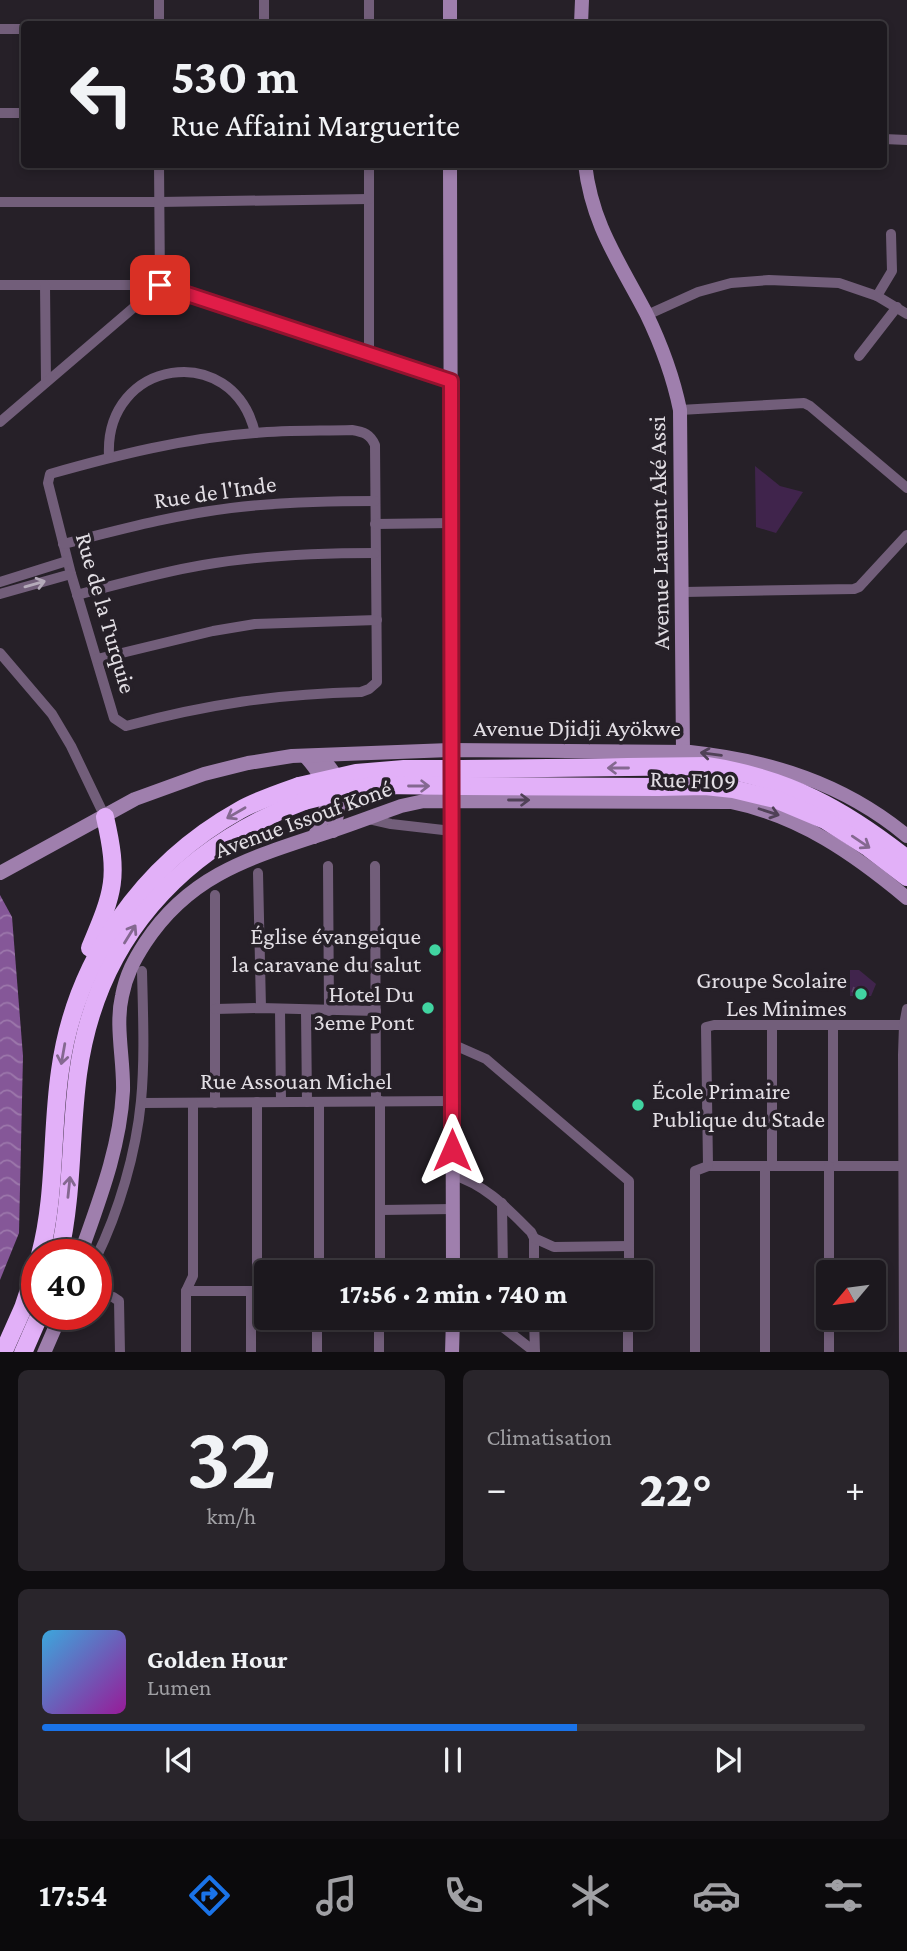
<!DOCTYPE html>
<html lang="fr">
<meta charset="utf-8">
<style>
body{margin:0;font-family:"Crimson Pro",serif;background:#29252b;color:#f1f3f6;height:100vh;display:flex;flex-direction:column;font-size:26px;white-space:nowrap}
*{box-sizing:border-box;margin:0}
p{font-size:23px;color:#a0a0a4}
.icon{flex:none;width:38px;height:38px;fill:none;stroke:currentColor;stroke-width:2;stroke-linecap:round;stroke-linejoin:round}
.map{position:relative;height:1352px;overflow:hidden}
.side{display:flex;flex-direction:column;gap:18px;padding:18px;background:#0f0d10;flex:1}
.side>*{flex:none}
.hud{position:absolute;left:21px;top:21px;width:866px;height:147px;border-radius:7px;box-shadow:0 4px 10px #0003,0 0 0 2px #3a373c;background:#1c181e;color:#f1f3f6;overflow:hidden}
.needle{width:46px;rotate:241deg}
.fabs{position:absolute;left:816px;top:1260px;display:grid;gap:14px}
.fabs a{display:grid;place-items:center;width:70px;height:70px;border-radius:7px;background:#1c181e;box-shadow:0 4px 10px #0003,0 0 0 2px #3a373c;font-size:35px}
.speed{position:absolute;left:21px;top:1239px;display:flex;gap:14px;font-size:35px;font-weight:700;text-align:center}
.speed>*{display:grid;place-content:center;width:91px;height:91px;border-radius:50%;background:#1c181e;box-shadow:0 4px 10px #0003,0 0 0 2px #3a373c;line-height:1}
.speed .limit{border:10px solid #d22;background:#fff;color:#111}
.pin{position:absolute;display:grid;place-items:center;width:60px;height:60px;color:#fff;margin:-30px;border-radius:14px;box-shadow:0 4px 10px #0006}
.me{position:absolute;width:77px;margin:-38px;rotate:0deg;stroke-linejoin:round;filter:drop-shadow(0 0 5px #0008)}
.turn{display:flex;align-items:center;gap:24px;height:147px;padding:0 35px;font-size:32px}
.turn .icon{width:91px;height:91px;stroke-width:2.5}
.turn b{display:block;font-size:49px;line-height:60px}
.big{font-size:52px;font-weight:800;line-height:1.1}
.side .widget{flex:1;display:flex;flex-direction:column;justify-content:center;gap:10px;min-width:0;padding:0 24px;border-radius:10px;background:#29252b}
.side .dial{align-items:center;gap:0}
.dial b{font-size:91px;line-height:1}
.song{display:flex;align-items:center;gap:21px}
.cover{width:84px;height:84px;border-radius:10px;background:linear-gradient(135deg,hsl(200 70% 55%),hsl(300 70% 35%))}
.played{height:7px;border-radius:4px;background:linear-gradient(90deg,#1a73e8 65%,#3a373c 65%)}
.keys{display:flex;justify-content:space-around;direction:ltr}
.heat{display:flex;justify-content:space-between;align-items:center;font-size:38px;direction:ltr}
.side .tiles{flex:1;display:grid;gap:18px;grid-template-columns:1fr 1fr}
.widget:last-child{grid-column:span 2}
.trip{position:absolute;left:254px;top:1260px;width:399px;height:70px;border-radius:7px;background:#1c181e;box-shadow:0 4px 10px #0003,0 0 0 2px #3a373c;font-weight:800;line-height:70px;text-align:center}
.tabs{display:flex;height:112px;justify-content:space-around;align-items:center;background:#0b0a0c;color:#a0a0a4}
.tabs .icon{width:49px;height:49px}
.tabs .current{color:#1a73e8}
.tabs b{font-size:32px;color:#f1f3f6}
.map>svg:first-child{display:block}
.grass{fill:#40244c}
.park{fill:url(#park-tufts)}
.water{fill:url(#water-waves)}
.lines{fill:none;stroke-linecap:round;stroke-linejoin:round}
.street{stroke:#725e7a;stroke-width:10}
.secondary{stroke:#9f7fad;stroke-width:14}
.highway{stroke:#e2b0f8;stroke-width:18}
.highway-bridge{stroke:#e2b0f8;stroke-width:18}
.oneway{stroke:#b5abba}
.oneway2{stroke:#504157}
.oneway3{stroke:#846890}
.route-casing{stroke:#92132f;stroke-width:18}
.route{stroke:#e11d48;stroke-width:12}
.poi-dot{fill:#41d4a1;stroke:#262028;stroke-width:2.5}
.labels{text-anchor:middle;stroke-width:7;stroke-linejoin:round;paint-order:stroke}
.street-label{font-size:24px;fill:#e2dee4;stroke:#262028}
.poi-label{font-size:24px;fill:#e2dee4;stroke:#262028;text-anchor:end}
</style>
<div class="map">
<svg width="907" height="1353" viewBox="0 0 907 1353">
<defs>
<pattern id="park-tufts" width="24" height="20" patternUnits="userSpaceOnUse" patternTransform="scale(1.75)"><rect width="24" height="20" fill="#40244c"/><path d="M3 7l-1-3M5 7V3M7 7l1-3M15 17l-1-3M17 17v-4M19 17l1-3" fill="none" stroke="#5b4366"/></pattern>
<pattern id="water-waves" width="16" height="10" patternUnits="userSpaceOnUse" patternTransform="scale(1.75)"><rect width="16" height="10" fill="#855798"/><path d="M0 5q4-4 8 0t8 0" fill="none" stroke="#9c77ab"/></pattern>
</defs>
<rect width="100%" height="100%" fill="#262028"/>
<path class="grass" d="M755 466 780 486 803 492 776 533 756 527Z"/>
<path class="park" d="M850 970H859L876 984 871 996H850Z"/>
<path class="water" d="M0 895 12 917 23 1056 19 1233 0 1280Z"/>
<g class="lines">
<g class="street">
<path d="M159 0V24"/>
<path d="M369 0V24"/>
<path d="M264 24V0"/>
<path d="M0 29H24"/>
<path d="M0 113H24"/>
<path d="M884 139 907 140"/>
<path d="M369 164V354"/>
<path d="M0 202H159L369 199"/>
<path d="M0 285H160L451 381"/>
<path d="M45 285 46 382"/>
<path d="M877 296 892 271 891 234"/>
<path d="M647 315 698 292 731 283 769 280 839 283 877 296 907 314"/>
<path d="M859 356 897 307"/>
<path d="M680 410 804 403 810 406 907 488"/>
<path d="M0 422 160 285 159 164"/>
<path d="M352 430C364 432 370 434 375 445L377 682 369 689 361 692C277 694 208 704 126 726L114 718 71 574 48 483 50 474C117 455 185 438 255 433 287 430 320 431 352 430Z"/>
<path d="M109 456C104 359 233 339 255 433"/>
<path d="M375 524 452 523"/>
<path d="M63 544C119 530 174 515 231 508 279 502 327 501 375 501"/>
<path d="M0 582 67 561"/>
<path d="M684 592 854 589 859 587 907 535"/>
<path d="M0 594 71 574"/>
<path d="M77 595C119 584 161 572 203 565 260 555 318 553 375 553"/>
<path d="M0 653 52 714 71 746 105 817"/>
<path d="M97 659 213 631 255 624 377 620"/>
<path d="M369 819 391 824 452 831"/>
<path d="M328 866 329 1011"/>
<path d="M375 866 376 1101"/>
<path d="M258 873 261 1008"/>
<path d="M215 895V1103"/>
<path d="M215 1009 261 1008 376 1011"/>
<path d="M280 1009 281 1102"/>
<path d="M306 1011 307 1102"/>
<path d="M833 1025V1166"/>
<path d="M452 1044 486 1059 629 1181V1272"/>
<path d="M257 1102V1291"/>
<path d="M141 1103 452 1101"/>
<path d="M319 1103V1272"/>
<path d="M708 1166H903"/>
<path d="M765 1166V1353"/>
<path d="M772 1166V1025"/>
<path d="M829 1166V1272"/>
<path d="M453 1175C486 1185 507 1208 531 1232L534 1238V1272"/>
<path d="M502 1203 503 1272"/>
<path d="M381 1210 453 1209"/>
<path d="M534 1238 554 1247 629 1246"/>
<path d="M96 1258C119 1211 136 1153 141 1101 145 1058 143 1014 142 971"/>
<path d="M380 1272V1101"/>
<path d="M186 1291H266"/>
<path d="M96 1296 113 1297 119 1301 120 1353"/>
<path d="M379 1318V1353"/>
<path d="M503 1318 504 1328 535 1352"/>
<path d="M534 1318 535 1353"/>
<path d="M829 1318V1353"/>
<path d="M186 1353V1291L193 1276V1103"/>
<path d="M251 1353V1291"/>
<path d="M317 1353V1318"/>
<path d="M628 1353V1318"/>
<path d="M695 1353V1171L708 1166 706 1027 714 1025H904"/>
<path d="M904 1353 903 1055 904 1025 907 1009"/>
</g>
<g class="secondary">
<path d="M450 24V0"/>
<path d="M581 24 582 0"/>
<path d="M450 164 453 1272"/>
<path d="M585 164C592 225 619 261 646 313 661 344 673 376 680 410L683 752"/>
<path d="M305 756C332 786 333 802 314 837"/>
<path d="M320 756C348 785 342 794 333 831"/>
<path d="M0 873 135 799 204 774 248 763 292 756 450 750 690 752C771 761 843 783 907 836"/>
<path d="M80 1255C99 1201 120 1148 123 1091 124 1060 115 1026 122 996 126 975 134 960 145 943 188 877 246 859 316 836 345 827 373 816 401 806L424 801 731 802C800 816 854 854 907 898"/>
<path d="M44 1353 61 1314"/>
<path d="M452 1353 453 1318"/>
</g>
<g class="highway">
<path d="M462 769 707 766C787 778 844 809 907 859"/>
<path d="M462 786 658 787 705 786 733 789 775 799 825 820 869 848 907 877"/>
<path d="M90 948C114 891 119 878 105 817"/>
<path d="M40 1255C56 1195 51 1132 60 1071 75 960 143 864 240 810 258 800 279 793 299 786"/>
<path d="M59 1255C73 1195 70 1134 78 1074 96 940 180 848 304 801"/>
<path d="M3 1353 23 1308 37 1266"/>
<path d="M23 1353 40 1314"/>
</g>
<g class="highway-bridge">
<path d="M299 786 356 773 404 769H462"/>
<path d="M304 801 352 789 380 785 462 786"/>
</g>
</g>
<defs><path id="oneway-shaft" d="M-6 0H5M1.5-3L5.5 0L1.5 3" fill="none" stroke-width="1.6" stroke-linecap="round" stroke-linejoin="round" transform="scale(1.75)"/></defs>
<use class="oneway" href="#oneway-shaft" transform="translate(35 584) rotate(-16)"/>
<g class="oneway2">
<use href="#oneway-shaft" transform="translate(711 754) rotate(-173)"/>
<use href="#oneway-shaft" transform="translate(519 800)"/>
<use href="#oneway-shaft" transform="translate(769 812) rotate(18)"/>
</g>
<g class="oneway3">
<use href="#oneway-shaft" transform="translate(618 768) rotate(180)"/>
<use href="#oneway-shaft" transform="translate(419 786)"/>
<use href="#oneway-shaft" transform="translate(236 813) rotate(150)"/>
<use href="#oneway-shaft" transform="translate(861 842) rotate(34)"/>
<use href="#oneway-shaft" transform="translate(130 934) rotate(-58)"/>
<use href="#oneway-shaft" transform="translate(63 1054) rotate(100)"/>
<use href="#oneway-shaft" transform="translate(69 1187) rotate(-84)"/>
</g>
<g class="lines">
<g class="route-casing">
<path id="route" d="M160 285 451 381 452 1150"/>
</g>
<use href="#route" class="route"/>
</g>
<g class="poi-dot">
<circle cx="435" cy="950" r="7"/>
<circle cx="861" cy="994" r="7"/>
<circle cx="428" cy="1008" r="7"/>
<circle cx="638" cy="1105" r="7"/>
</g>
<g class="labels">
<g class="street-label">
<text transform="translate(215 492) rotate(-8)" y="8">Rue de l'Inde</text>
<text transform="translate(659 533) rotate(-91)" y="8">Avenue Laurent Aké Assi</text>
<text transform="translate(106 613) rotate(74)" y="8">Rue de la Turquie</text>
<text x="577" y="736">Avenue Djidji Ayökwe</text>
<text transform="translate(693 780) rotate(2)" y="8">Rue F109</text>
<text transform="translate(303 819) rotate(-20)" y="8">Avenue Issouf Koné</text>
<text x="296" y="1089">Rue Assouan Michel</text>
</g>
<g class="poi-label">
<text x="421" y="944">Église évangeique<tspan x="421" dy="28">la caravane du salut</tspan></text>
<text x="847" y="988">Groupe Scolaire<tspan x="847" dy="28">Les Minimes</tspan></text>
<text x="414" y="1002">Hotel Du<tspan x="414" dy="28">3eme Pont</tspan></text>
<text x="652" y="1099" text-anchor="start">École Primaire<tspan x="652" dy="28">Publique du Stade</tspan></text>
</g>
</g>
</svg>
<div class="fabs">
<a><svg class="needle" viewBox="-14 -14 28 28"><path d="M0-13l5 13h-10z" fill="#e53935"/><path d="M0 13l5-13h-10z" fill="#a0a0a4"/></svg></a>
</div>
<div class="speed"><div class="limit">40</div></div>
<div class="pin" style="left:160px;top:285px;background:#d93025"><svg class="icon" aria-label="arrive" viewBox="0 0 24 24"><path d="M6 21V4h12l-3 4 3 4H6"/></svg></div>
<svg class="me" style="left:452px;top:1150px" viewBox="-20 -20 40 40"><path d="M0-17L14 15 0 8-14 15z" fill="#e11d48" stroke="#fff" stroke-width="4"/></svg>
<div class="trip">17:56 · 2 min · 740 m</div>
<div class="hud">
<div class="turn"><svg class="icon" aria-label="left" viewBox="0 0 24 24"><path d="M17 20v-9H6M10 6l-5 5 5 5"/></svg><div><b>530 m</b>Rue Affaini Marguerite</div></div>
</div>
</div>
<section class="side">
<div class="tiles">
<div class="widget dial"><b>32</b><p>km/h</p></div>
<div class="widget"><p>Climatisation</p>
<div class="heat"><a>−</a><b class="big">22°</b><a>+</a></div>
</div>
<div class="widget">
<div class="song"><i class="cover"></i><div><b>Golden Hour</b><p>Lumen</p></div></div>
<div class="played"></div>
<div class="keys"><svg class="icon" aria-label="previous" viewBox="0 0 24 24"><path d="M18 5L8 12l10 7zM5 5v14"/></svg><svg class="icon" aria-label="pause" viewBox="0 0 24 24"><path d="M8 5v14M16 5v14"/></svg><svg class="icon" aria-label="next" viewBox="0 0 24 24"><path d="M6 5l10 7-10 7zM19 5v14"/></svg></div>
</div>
</div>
</section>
<nav class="tabs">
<b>17:54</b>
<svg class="icon current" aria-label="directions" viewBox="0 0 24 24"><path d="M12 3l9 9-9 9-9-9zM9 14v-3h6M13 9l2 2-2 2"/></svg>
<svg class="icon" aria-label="music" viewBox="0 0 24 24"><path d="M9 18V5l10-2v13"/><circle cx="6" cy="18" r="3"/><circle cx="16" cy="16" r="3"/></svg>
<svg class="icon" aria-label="phone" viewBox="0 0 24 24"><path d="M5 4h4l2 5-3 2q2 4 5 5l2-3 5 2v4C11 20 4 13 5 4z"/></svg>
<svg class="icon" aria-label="climate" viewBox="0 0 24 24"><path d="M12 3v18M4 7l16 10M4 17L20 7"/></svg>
<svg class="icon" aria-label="car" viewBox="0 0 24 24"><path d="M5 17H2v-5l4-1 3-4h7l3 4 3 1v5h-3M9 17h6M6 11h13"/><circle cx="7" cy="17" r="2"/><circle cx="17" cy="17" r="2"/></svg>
<svg class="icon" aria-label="filters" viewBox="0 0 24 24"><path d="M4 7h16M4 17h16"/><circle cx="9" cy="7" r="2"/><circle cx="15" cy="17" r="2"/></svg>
</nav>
